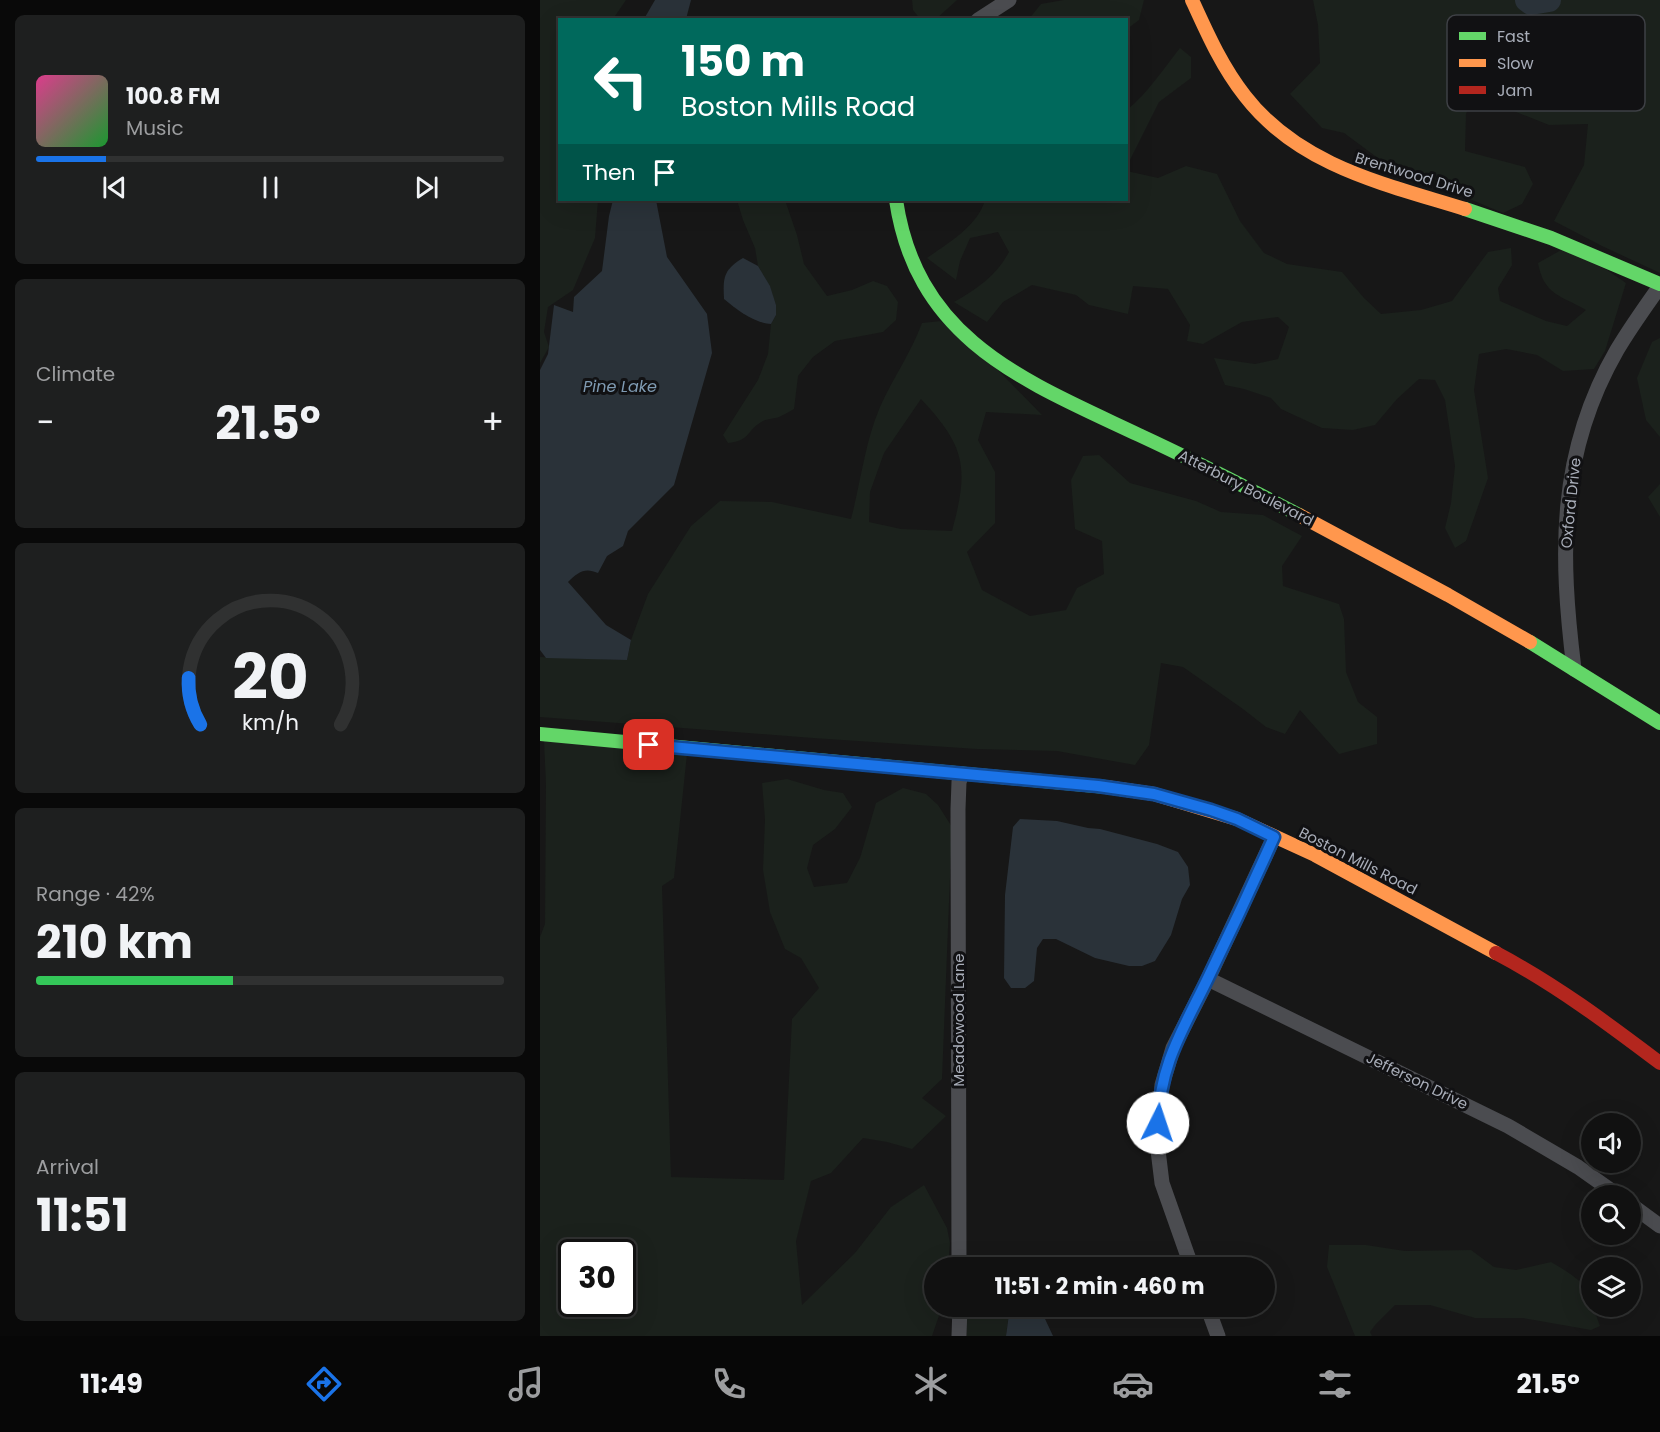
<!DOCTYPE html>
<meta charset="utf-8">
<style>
body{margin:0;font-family:Poppins,sans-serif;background:#1e1f1f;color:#f1f3f6;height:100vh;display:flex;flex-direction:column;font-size:22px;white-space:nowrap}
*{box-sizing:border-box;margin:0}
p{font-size:20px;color:#9c9d9f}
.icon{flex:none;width:33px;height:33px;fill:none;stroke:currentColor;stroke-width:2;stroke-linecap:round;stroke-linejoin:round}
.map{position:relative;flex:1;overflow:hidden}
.panel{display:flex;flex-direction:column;gap:15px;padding:15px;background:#090909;width:540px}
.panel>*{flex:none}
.top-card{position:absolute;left:18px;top:18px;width:570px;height:183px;border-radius:0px;box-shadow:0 6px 24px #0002,0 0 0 2px #303131;background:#00695c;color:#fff;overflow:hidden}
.controls{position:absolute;left:1041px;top:1113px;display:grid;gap:12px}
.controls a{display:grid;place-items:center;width:60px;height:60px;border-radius:50%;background:#111;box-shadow:0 6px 24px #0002,0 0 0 2px #303131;font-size:30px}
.speed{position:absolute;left:18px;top:1239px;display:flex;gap:12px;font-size:30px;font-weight:700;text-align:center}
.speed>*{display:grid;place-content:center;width:78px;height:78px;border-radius:50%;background:#111;box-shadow:0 6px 24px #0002,0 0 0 2px #303131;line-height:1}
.speed .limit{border:3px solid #111;border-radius:9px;background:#fff;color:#111}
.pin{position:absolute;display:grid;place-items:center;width:51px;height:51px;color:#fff;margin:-26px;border-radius:12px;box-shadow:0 3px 9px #0006}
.me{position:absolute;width:66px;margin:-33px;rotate:4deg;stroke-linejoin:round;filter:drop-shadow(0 0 4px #0008)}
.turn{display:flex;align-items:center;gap:21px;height:126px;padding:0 24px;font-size:27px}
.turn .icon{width:78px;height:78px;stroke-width:2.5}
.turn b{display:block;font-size:42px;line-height:51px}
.then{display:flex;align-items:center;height:57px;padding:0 24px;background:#0003;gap:12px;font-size:22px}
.big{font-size:45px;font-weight:700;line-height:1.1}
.panel .card{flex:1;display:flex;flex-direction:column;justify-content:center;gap:9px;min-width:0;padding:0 21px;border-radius:9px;background:#1e1f1f}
.panel .dial{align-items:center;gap:0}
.dial svg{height:156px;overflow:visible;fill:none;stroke:#303131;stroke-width:7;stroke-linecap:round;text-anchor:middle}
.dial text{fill:#f1f3f6;stroke:none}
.song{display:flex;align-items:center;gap:18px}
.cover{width:72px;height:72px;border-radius:9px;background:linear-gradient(135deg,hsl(330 70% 55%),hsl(130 70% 35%))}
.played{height:6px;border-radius:3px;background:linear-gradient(90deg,#1a73e8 15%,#303131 15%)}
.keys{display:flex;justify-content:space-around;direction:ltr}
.heat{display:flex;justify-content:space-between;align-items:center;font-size:33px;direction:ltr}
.charge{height:9px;border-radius:4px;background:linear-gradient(90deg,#34c759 42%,#303131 0)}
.trip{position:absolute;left:384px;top:1257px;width:351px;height:60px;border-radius:30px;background:#111;box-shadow:0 6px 24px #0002,0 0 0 2px #303131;font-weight:700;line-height:60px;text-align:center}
.dock{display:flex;height:96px;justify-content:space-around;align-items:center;background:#070707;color:#9c9d9f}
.dock .icon{width:42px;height:42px}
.dock .selected{color:#1a73e8}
.dock b{font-size:27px;color:#f1f3f6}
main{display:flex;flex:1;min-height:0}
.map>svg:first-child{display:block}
.green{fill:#1b211c;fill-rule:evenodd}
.water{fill:#2a3239}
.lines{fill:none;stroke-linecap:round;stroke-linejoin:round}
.river{stroke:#2a3239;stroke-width:24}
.street{stroke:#4b4c50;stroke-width:15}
.fast{stroke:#63d668;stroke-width:14}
.slow{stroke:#ff974d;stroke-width:14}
.jam{stroke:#b3261e;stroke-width:14}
.route-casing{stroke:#114b97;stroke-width:15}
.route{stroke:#1a73e8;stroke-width:10}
.labels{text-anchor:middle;stroke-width:6;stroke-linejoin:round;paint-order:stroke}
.street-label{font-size:15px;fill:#a8adb8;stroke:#111113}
.water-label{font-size:16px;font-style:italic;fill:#7f9bb3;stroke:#111113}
.key{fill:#111113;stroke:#3e4045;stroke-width:1.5}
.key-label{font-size:16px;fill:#a8adb8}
</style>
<main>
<section class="panel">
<div class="card">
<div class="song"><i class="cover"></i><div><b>100.8 FM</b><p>Music</p></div></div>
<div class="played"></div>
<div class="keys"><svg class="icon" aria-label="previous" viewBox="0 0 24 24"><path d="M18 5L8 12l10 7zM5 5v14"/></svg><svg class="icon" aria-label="pause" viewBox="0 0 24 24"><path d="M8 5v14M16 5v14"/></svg><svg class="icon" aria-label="next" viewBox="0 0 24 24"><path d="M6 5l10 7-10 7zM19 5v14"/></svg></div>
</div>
<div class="card"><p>Climate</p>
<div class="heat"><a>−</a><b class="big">21.5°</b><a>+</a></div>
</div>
<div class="card dial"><svg viewBox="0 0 100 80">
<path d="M14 69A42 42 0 1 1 86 69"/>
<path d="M14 69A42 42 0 0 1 8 45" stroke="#1a73e8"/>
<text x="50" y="56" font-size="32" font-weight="700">20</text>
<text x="50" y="72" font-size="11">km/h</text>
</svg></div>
<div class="card"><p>Range · 42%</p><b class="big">210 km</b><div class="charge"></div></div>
<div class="card"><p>Arrival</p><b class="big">11:51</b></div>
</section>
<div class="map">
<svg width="1120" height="1336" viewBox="0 0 1120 1336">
<rect width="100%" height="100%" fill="#171717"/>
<g class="green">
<path d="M0 0H86L73 19 20 20V200H58L55 238 33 290 8 307 4 332 9 347 0 363Z"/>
<path d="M372 0H417L396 19 381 20 373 10Z"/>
<path d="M524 0H604L599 20 587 29 586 20 489 19 501 4Z"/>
<path d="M773 0H1120V273L1062 246 1014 221 1044 165 1048 124 1009 125 961 106 936 85 926 114 925 151 985 167 993 184 982 204 963 213 846 164 804 133 782 128 750 94 780 63 778 25Z"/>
<path d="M640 48 651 57V78L619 102 587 166V110C607 94 624 68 640 48Z"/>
<path d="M646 166 677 174 700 221 724 253 747 264 802 272 824 298 841 314 881 310 912 301 948 252 971 248 972 265 958 288 960 301 1006 321 1027 326 1046 310C1020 295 1004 295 998 263L1023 249 1067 270 1086 283 1065 351 1054 369 1023 371 997 355 966 349 939 354 934 390 948 478 926 541 915 548 905 528 911 503 915 466 905 400 895 380 879 379 857 399 835 425 813 430 782 428 741 409 731 398 704 389 685 385 674 358 715 364 738 359 749 327 738 317 702 322 663 344 647 341 650 325 628 289 593 286 588 314 549 305 536 295 492 285 463 302 447 322 414 302C437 289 457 275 469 252L458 232 430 238 420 261 416 280 387 258C409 242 437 227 445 200H586L587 171 618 178Z"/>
<path d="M197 200H245L257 235 264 264 287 296 312 290 333 281 347 286 358 302 356 320 343 332 295 341 273 357 258 376 254 409C250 411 246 414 241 416 236 419 229 418 223 421 206 430 211 441 188 443L183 435 218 380 228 354 231 324 236 315V305L230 287 218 266 215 248 203 220Z"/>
<path d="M401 321 454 366 502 415 446 412 438 440 455 472V523L427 552 442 590 490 616 526 610 537 588 564 574 562 541 535 529 531 480 543 456 559 455 590 483 656 501 681 512 723 515 762 536 742 566 743 586 799 604 804 619 806 672 818 702 837 717V744L799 754 760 710 745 734 726 727 703 709 643 667 621 663 609 745 595 765 517 751 437 749 273 738 0 717V657L87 660 91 640 108 594 151 526 180 501 232 502 311 519C321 481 325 442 340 407 353 378 371 353 382 323ZM381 399C426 447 429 468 412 531L361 529 329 522 330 492 344 453Z"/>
<path d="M1120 338V437L1106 420 1097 378 1112 342Z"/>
<path d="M1120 484V517L1108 497Z"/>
<path d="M4 741 147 754 134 878 122 886 131 1177 244 1180 252 1019 279 988 261 958 245 949 230 912 223 870 225 819 222 783 247 779 284 790 303 793 312 807 295 829 273 845 267 868 274 887 307 883 320 858 336 803 363 788 386 794 398 805 412 827 402 1079 382 1098 406 1116 372 1149 347 1142 323 1138 291 1173 271 1181 256 1241 262 1305 315 1253 351 1207 384 1185 407 1228 410 1243 408 1267 394 1268V1306L402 1307 392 1336H0V937L5 924 6 784ZM32 1252H82V1304H32Z"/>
<path d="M789 1245H826L865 1251 931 1250 954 1267 976 1270 1011 1262C1028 1272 1052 1285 1052 1306L1053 1307 1060 1326 1051 1330 983 1318H935L890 1305H855L836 1324 830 1332 832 1336H815L787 1267Z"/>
<path d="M429 1307H470L466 1336H427L426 1311Z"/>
</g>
<g class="water">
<path d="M115 0H151L146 19H104Z"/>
<path d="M73 200H116L127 257 167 314 172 353 134 485 88 531 83 546 67 556 58 573C45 567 38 572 28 582L66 625 91 640 87 660 6 658 0 650V370L8 354 14 305 33 312 34 297 62 271 69 216Z"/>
<path d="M203 258 218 266 230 286 236 305V315L231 324C214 323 197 310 184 299 183 278 183 270 203 258Z"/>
<path d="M480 819 517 821 548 828 560 829 617 844 638 852 648 867 650 885 642 899 631 935 615 961 602 966H589L555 958 516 939H503L497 948 494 981 485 988H471L464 978 465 895 473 827Z"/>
<path d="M499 1306 513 1336H466L470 1307Z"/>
</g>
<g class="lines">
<path class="river" d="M987 0 991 3 1009 0"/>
<g class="street">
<path d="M438 20 469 0"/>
<path d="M1034 669C1020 555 1017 454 1077 350 1090 328 1105 307 1120 286"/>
<path d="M668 979 968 1126 1038 1167 1079 1196"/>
<path d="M1090 1204 1120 1226"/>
<path d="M419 1268 418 809 419 782 422 774"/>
<path d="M652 1268 622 1183 617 1142 622 1085 633 1048 668 979 734 837"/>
<path d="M667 1306 678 1336"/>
<path d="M419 1336 420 1306"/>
</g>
<g class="fast">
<path d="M356 200C377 341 485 381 599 435 653 460 706 487 759 515"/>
<path d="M925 209 1011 238 1120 284"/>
<path d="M990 642 1120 723"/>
<path d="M0 734 566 787"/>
</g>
<g class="slow">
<path d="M652 0C667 33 682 67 705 96 759 166 845 184 925 209"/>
<path d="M759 515 908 595 990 642"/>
<path d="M566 787 614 794 697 819 775 855 956 953"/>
</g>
<path class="jam" d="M956 953C1015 984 1067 1023 1120 1063"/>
</g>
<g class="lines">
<g class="route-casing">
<path id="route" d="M109 745 558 786 614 794 671 810 697 819 734 837C713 884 691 931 668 978 643 1030 620 1063 618 1123"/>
</g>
<use href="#route" class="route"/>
</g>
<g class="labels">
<g class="street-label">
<text transform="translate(874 175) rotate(17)" y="5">Brentwood Drive</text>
<text transform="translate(706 488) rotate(27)" y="5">Atterbury Boulevard</text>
<text transform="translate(1031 503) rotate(-84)" y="5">Oxford Drive</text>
<text transform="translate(818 861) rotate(27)" y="5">Boston Mills Road</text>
<text transform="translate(419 1020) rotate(-90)" y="5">Meadowood Lane</text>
<text transform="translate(877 1081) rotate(26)" y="5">Jefferson Drive</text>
</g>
<g class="water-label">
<text x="80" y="392">Pine Lake</text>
</g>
</g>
<rect x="907" y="15" width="198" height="96" rx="9" class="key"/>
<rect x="919" y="32" width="27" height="8" fill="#63d668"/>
<rect x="919" y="59" width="27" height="8" fill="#ff974d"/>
<rect x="919" y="86" width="27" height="8" fill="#b3261e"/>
<g class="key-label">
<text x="957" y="42">Fast</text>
<text x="957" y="69">Slow</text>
<text x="957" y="96">Jam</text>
</g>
</svg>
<div class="controls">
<a><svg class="icon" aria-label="sound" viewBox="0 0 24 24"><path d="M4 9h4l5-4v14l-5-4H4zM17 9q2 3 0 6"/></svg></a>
<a><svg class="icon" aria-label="search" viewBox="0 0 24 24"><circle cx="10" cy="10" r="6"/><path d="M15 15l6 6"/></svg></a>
<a><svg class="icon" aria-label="layers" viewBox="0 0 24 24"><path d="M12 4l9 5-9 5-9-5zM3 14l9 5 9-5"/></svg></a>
</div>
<div class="speed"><div class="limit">30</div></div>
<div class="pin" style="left:109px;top:745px;background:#d93025"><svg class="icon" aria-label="arrive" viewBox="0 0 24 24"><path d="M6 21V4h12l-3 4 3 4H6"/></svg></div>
<svg class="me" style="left:618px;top:1123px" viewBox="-20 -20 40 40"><circle r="19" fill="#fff"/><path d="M0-13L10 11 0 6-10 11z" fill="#1a73e8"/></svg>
<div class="trip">11:51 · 2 min · 460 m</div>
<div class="top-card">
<div class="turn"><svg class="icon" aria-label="left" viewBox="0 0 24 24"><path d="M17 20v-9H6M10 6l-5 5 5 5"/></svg><div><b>150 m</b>Boston Mills Road</div></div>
<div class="then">Then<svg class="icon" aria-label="arrive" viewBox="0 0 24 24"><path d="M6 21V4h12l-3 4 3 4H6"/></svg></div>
</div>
</div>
</main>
<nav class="dock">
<b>11:49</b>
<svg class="icon selected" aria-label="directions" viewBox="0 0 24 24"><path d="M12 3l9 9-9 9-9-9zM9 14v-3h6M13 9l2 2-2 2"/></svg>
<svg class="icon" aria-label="music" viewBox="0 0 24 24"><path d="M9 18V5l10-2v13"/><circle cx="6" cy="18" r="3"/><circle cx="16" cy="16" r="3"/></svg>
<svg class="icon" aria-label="phone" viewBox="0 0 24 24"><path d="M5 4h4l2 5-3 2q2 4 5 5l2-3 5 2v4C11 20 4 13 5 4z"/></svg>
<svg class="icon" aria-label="climate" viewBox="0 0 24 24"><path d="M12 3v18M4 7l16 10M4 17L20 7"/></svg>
<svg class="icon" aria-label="car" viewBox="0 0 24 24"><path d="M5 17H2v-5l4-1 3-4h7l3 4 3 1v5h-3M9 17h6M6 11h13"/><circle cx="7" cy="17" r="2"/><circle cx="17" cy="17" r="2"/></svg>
<svg class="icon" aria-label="filters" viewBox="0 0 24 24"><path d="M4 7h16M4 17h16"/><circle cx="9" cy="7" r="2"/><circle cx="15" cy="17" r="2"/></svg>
<b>21.5°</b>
</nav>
